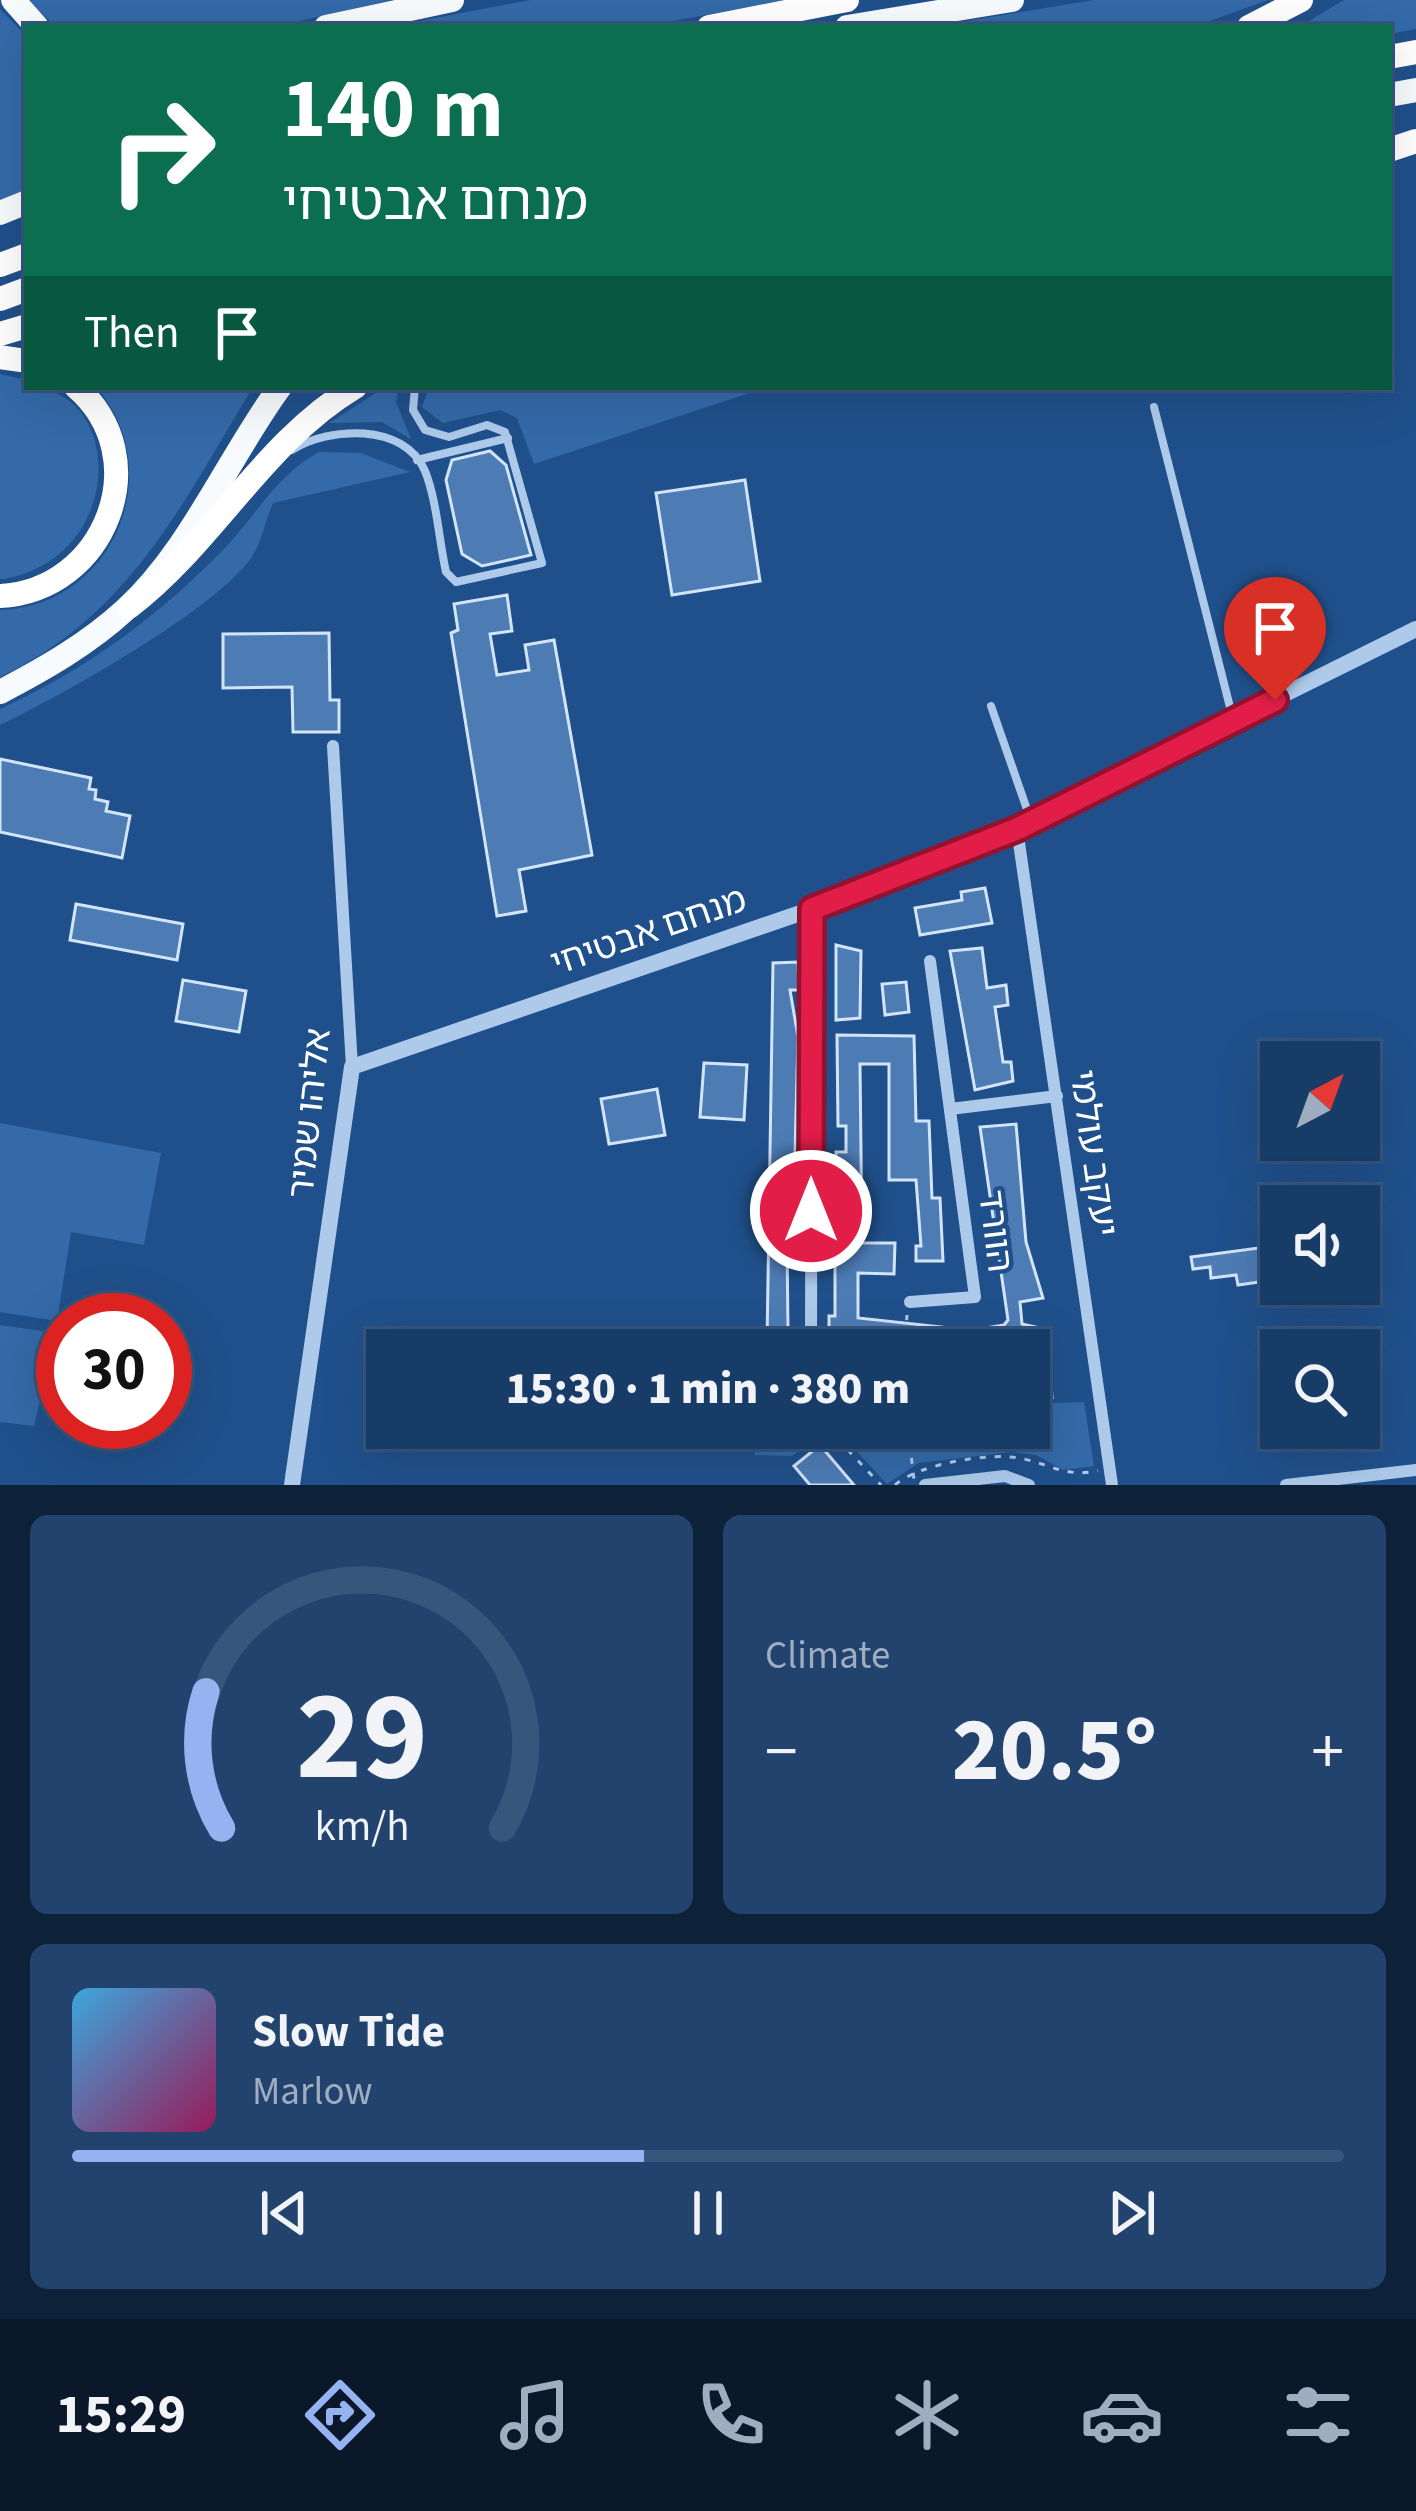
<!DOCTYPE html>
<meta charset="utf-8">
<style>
body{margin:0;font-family:"Source Sans 3","Noto Sans Hebrew",sans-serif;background:#21436e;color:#f1f3f6;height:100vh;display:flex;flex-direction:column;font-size:45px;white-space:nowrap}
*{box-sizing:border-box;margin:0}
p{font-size:39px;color:#9fadc0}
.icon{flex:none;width:66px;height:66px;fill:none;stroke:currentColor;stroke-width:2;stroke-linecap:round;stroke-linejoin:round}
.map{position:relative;height:1485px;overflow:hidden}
.sheet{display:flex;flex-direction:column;gap:30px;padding:30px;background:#0d2139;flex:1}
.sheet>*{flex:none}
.banner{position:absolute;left:24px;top:24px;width:1368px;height:366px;border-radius:0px;box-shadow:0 12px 48px #0002,0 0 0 3px #36567c;background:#0b6e4f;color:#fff;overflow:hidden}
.needle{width:78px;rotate:41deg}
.fabs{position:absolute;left:1260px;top:1041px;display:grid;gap:24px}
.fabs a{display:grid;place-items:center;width:120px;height:120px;border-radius:0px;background:#183c68;box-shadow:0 12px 48px #0002,0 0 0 3px #36567c;font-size:60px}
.speed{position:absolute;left:36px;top:1293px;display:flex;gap:24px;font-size:60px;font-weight:700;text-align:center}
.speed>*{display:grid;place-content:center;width:156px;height:156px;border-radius:50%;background:#183c68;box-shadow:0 12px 48px #0002,0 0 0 3px #36567c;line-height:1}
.speed .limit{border:18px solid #d22;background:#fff;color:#111}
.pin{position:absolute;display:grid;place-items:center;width:102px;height:102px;color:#fff;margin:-123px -51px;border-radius:50% 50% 50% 0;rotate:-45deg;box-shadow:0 0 12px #0007}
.pin .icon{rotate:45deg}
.me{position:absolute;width:132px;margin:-66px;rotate:0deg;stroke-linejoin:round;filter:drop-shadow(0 0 9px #0008)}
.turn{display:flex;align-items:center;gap:42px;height:252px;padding:0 60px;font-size:54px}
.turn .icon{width:156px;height:156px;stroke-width:2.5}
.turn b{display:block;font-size:84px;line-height:102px}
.then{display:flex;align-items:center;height:114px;padding:0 60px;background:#0003;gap:24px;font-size:45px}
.big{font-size:90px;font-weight:800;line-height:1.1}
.sheet .card{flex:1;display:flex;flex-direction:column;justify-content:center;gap:18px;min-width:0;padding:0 42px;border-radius:18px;background:#21436e}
.sheet .dial{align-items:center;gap:0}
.dial svg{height:312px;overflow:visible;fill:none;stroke:#36567c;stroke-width:7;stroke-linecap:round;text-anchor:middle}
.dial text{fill:#f1f3f6;stroke:none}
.song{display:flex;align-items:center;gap:36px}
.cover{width:144px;height:144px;border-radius:18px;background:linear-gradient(135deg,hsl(200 70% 55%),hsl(330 70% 35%))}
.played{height:12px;border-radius:6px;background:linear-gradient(90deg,#95b2f1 45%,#36567c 45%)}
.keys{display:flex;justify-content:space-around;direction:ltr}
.heat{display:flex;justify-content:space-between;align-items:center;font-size:66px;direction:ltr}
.sheet .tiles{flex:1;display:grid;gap:30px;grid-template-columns:1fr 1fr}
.card:last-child{grid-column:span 2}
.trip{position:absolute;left:366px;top:1329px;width:684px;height:120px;border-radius:0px;background:#183c68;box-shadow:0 12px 48px #0002,0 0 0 3px #36567c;font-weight:800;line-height:120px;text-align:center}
.tabs{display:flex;height:192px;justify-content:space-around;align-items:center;background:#0a182a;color:#9fadc0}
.tabs .icon{width:84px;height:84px}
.tabs .active{color:#95b2f1}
.tabs b{font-size:54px;color:#f1f3f6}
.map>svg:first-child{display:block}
.green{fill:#346aa9}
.building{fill:#4d7cb5;stroke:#d2e4f8;stroke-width:3}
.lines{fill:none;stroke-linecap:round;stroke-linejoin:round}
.path{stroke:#adcaeb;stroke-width:3;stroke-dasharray:6 9;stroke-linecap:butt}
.service{stroke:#adcaeb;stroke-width:8}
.minor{stroke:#adcaeb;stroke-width:12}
.tertiary{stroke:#adcaeb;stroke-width:16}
.trunk{stroke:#f8fbfe;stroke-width:24}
.motorway{stroke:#fff;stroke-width:24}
.route-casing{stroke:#92132f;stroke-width:30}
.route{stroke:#e11d48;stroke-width:21}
.labels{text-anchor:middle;stroke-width:9;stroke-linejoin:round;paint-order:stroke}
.street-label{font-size:36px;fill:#fff;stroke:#20508b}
</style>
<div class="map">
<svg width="1416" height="1485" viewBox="0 0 1416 1485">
<rect width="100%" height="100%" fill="#20508b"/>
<g class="green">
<path d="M26 0H391L273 27H57Z"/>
<path d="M530 0H785L641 27H388Z"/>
<path d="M1094 0H1268L1193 27H930Z"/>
<path d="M1344 0H1416V29L1389 34V27H1299Z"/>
<path d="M0 9 27 37V192L0 203Z"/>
<path d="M0 374 27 380V387C125 387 127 557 4 579H0Z"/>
<path d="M96 387H253C182 504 130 615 0 677V610C113 607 170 471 96 387Z"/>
<path d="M385 387H399L396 402 411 439 382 422 329 423Z"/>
<path d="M429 387H768L534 464 517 418 500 410 443 423 422 407Z"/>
<path d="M319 452 361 453 410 472 273 503C266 519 262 540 253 555 221 607 59 697 0 725V709C86 670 157 617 223 550 256 516 276 475 319 452Z"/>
<path d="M0 1123 161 1153 144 1245 71 1232 57 1321 0 1312Z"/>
<path d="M0 1325 56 1333 34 1426 0 1422Z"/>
<path d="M1084 1402 1094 1466 1063 1470 1036 1455 1012 1452 919 1463 887 1484 835 1428 792 1456 755 1455V1428H1029V1404Z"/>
</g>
<g class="building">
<path d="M490 451 506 465 531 555 482 566 462 554 446 480 452 460Z"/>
<path d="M745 480 760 581 672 595 656 493Z"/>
<path d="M507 595 512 631 490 634 497 675 529 670 525 645 554 640 592 855 519 870 526 911 497 916 451 633 458 630 454 604Z"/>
<path d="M329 633 330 700H339V732H293L292 687 223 688V634Z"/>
<path d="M0 759 91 778 89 789 96 790 95 799 108 802 106 811 130 816 122 858 0 832Z"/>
<path d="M985 888 992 923 920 935 915 908 962 900 961 892Z"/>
<path d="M76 904 183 924 177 960 70 940Z"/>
<path d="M836 945 861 951 860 1018 836 1020Z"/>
<path d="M982 948 987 988 1006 985 1008 1005 995 1007 1003 1062H1011L1013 1081 975 1090 950 951Z"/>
<path d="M798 962 799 990H790L798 1037 793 1229H799L798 1242H787L788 1330 784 1343H767L773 963Z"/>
<path d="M183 980 246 991 239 1032 176 1021Z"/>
<path d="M906 982 909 1012 885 1015 882 984Z"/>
<path d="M837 1035 914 1036 916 1121H929L932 1198H940L943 1261H916V1246H921L916 1180H889V1064H860L862 1243H895L894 1274 858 1273V1318L942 1327V1335L1004 1325 1008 1320 980 1127 1016 1124 1026 1242 1043 1298 1020 1302 1022 1324 1040 1328 1041 1341 990 1350H875V1335H829V1316H835V1261L839 1231H844V1192L835 1191 836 1152H846V1126H838Z"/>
<path d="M704 1063 747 1065 744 1120 700 1117Z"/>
<path d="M657 1089 665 1135 609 1144 601 1099Z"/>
<path d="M1281 1245V1279L1238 1285 1236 1275 1211 1278 1210 1267 1193 1269 1191 1257Z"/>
<path d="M1050 1367 1052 1398 1029 1400V1369Z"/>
<path d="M820 1445 854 1485H810L794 1466Z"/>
</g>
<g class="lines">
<g class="path">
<path d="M905 1350 907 1315"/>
<path d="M827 1428 881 1485"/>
<path d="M908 1428 914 1480"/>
<path d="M895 1485C918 1464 993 1451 1024 1459 1054 1466 1066 1477 1098 1471"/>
</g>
<g class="service">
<path d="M1154 407 1233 719"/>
<path d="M292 450C328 427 404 422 425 471 437 501 439 541 446 572L456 582 542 563 505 432 487 425 449 437 425 430 413 410 415 387"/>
<path d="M417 460 508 438"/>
<path d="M991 706 1030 818"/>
</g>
<g class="minor">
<path d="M333 746 352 1067"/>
<path d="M1017 829 1112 1485"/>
<path d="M950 1109 1057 1096"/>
<path d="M910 1302 975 1297 930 961"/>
<path d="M811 1341 812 909"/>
<path d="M925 1485 1005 1476 1029 1485"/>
<path d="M1286 1485 1416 1470"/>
</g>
<path class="tertiary" d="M292 1485 352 1067 856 894 974 848 1416 629"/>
<g class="trunk">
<path d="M13 0 37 27"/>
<path d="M326 27 452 0"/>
<path d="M847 27 1012 0"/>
<path d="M1389 95 1416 90"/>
<path d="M0 213 27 202"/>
<path d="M0 692C44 669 88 644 125 610 190 551 228 458 280 387"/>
</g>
<g class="motorway">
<path d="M709 27 847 0"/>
<path d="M1249 27 1301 0"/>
<path d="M1389 57 1416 52"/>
<path d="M1389 150 1416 141"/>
<path d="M0 265 27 255"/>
<path d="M0 299 27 289"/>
<path d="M0 334 27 326"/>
<path d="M0 357 27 361"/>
<path d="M0 596C105 591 158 458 76 387"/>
<path d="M129 607C214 542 263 442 355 387"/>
</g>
</g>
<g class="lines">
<g class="route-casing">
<path id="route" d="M811 1211 812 909 1017 829 1275 700"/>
</g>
<use href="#route" class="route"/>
</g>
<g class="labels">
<g class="street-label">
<text transform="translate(648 930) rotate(-19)" y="13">מנחם אבטיחי</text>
<text transform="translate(308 1113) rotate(-84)" y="13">אליהו שמיר</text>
<text transform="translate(1095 1153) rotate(82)" y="13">יעקב עולמי</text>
<text transform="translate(997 1231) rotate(83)" y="13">הוורד</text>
</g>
</g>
</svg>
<div class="fabs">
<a><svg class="needle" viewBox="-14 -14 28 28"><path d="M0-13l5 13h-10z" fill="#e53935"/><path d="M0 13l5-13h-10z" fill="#9fadc0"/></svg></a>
<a><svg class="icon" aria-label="sound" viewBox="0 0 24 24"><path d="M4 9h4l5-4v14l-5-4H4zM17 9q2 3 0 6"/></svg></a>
<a><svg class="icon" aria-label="search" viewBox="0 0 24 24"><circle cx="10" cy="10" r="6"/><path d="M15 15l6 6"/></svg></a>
</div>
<div class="speed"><div class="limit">30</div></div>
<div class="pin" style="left:1275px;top:700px;background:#d93025"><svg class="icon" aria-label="arrive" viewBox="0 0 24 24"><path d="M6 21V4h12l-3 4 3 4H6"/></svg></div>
<svg class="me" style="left:811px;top:1211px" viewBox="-20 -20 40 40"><circle r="17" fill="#e11d48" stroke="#fff" stroke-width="3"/><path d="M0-11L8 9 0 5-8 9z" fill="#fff"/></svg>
<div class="trip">15:30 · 1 min · 380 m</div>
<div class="banner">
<div class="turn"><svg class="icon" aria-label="right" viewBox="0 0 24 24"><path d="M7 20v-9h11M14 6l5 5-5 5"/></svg><div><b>140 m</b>מנחם אבטיחי</div></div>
<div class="then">Then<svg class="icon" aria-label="arrive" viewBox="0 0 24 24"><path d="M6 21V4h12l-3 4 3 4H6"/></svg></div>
</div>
</div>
<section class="sheet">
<div class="tiles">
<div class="card dial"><svg viewBox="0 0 100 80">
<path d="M14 69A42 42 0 1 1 86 69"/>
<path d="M14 69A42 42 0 0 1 10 34" stroke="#95b2f1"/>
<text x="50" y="56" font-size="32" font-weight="700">29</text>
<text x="50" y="72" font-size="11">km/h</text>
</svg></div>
<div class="card"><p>Climate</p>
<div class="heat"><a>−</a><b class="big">20.5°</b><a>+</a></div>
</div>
<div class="card">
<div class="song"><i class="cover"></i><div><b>Slow Tide</b><p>Marlow</p></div></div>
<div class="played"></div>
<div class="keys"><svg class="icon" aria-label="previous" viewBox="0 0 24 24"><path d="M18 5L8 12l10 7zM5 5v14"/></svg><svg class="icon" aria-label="pause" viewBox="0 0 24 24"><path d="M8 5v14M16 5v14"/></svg><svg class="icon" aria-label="next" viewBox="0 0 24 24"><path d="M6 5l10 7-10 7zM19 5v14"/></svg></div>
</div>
</div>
</section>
<nav class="tabs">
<b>15:29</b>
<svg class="icon active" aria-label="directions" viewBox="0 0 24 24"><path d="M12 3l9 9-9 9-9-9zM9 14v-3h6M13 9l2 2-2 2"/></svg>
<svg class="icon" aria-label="music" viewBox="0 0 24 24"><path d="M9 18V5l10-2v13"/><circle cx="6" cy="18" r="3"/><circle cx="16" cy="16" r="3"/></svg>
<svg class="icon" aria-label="phone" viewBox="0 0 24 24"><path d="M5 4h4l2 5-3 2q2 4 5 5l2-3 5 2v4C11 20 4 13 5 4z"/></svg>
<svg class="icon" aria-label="climate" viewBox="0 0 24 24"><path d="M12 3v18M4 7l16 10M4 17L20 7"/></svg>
<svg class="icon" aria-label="car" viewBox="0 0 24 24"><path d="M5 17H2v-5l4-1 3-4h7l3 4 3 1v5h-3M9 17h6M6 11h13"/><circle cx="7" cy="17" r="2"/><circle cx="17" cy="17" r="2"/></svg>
<svg class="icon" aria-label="filters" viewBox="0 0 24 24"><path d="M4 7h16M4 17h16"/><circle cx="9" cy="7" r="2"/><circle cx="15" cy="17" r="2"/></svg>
</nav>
